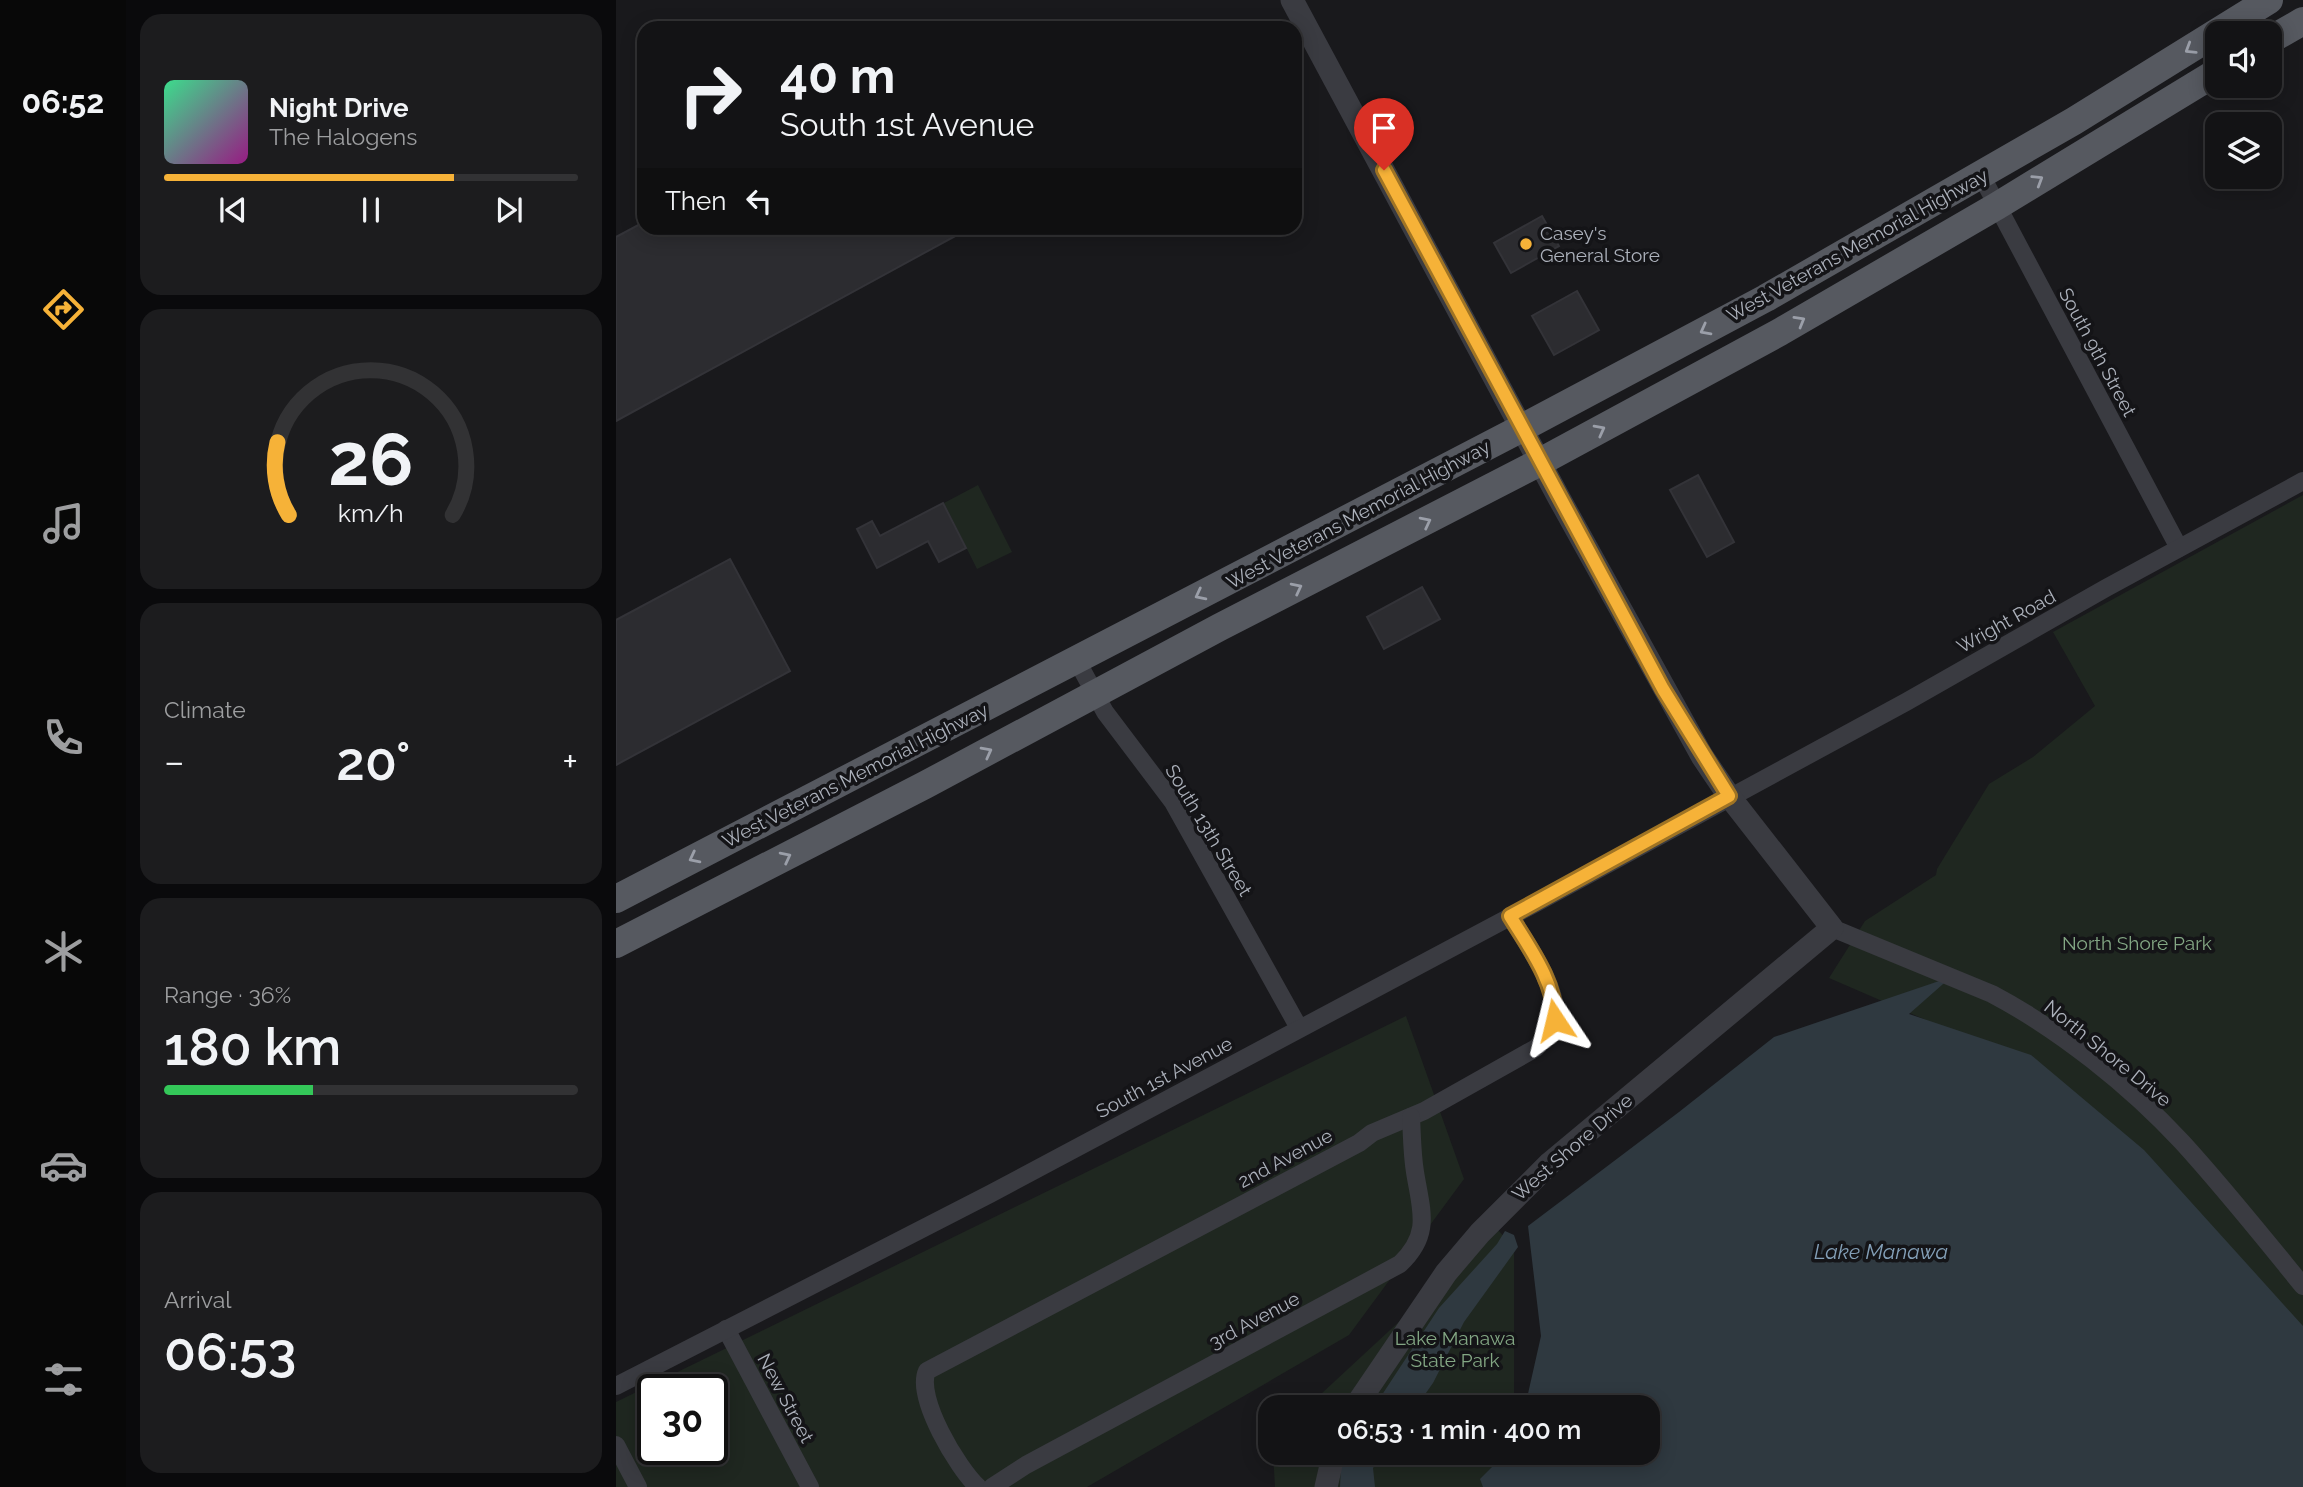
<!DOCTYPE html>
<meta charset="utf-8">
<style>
body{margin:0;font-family:Raleway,sans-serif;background:#1c1c1e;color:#f1f3f6;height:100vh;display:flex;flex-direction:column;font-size:26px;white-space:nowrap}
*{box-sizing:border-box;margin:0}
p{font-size:23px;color:#9d9ea0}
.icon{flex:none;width:38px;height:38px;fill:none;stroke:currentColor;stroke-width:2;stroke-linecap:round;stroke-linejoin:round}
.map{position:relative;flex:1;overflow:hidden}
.sheet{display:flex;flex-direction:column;gap:14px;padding:14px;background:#0a0a0c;width:490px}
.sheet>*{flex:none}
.hud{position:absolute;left:21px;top:21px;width:665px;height:214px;border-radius:21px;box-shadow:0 4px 18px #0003,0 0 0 2px #323234;background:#131315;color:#f1f3f6;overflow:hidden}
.fabs{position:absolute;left:1589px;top:21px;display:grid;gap:14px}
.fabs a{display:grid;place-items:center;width:77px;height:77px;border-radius:14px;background:#131315;box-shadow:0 4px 18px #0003,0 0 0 2px #323234;font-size:35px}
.speed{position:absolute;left:21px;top:1374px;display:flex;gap:14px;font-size:35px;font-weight:700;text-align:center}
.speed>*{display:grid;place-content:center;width:91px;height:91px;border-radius:50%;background:#131315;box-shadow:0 4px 18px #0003,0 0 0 2px #323234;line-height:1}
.speed .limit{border:4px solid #111;border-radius:10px;background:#fff;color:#111}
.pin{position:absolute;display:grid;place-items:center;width:60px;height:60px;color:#fff;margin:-72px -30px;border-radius:50% 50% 50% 0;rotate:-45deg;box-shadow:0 0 7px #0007}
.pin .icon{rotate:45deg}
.me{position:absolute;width:77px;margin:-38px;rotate:350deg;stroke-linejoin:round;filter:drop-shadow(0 0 5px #0008)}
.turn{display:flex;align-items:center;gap:24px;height:147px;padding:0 28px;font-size:32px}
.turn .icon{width:91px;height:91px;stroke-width:2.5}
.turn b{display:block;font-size:49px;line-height:60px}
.then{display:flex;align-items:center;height:66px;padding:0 28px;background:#0003;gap:14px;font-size:26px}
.big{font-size:52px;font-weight:600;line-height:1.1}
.sheet .tile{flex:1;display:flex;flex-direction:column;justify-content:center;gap:10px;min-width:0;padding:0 24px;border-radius:21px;background:#1c1c1e}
.sheet .dial{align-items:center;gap:0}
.dial svg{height:182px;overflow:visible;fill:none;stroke:#323234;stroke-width:7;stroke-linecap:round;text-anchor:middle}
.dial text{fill:#f1f3f6;stroke:none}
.song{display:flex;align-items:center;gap:21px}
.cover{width:84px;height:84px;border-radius:10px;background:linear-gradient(135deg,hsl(150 70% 55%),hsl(310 70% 35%))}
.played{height:7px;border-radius:4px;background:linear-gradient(90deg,#f6b238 70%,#323234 70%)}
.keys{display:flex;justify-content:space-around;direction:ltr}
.heat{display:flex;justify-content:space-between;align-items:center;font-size:38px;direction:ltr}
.charge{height:10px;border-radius:5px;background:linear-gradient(90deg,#34c759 36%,#323234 0)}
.trip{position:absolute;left:642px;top:1395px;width:402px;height:70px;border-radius:21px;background:#131315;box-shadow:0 4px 18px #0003,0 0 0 2px #323234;font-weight:600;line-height:70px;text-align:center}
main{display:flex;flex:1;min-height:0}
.tab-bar{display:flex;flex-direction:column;width:126px;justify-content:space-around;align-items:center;background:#080808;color:#9d9ea0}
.tab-bar .icon{width:49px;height:49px}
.tab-bar .on{color:#f6b238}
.tab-bar b{font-size:32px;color:#f1f3f6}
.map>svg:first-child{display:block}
.green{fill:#1f2720;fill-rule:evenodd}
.water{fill:#2f3940}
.building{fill:#2c2c30;stroke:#333338;stroke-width:2}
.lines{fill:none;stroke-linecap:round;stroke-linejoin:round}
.minor{stroke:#3a3b41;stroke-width:18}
.tertiary{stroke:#3a3b41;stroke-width:23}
.primary{stroke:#565960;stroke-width:28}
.oneway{stroke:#9b9fa9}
.route-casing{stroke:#a07424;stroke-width:18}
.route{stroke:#f6b238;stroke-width:12}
.poi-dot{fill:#f6b238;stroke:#141417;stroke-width:2.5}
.labels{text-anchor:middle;stroke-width:7;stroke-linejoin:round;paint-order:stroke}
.poi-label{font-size:19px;fill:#acb1bb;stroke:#141417;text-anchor:start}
.street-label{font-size:19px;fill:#acb1bb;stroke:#141417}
.park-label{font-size:19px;fill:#83a784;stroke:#141417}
.water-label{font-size:21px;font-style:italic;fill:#839fb7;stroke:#141417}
</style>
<main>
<nav class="tab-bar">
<b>06:52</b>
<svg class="icon on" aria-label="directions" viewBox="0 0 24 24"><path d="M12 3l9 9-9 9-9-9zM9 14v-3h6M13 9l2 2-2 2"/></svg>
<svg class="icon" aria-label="music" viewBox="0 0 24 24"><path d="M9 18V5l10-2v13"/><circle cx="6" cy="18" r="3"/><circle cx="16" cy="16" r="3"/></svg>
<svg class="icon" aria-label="phone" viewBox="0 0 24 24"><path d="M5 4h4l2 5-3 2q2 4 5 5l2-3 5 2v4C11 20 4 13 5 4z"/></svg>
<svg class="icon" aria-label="climate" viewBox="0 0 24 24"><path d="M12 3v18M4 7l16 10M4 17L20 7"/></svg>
<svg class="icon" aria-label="car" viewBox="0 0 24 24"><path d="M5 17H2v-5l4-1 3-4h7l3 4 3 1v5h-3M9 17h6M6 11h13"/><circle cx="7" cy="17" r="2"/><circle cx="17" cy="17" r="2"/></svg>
<svg class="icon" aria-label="filters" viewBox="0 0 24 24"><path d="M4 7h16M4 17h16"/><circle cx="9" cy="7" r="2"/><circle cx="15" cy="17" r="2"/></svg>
</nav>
<section class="sheet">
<div class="tile">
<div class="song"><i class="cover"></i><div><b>Night Drive</b><p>The Halogens</p></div></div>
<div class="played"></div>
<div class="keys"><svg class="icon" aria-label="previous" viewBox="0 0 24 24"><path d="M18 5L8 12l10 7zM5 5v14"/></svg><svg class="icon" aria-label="pause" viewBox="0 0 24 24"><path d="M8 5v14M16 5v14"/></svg><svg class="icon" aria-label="next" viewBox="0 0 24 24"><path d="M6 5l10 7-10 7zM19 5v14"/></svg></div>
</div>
<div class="tile dial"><svg viewBox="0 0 100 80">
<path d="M14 69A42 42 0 1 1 86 69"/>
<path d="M14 69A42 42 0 0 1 9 37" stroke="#f6b238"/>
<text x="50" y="56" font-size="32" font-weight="700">26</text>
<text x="50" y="72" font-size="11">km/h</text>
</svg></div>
<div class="tile"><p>Climate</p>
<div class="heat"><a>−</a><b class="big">20°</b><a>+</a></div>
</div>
<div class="tile"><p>Range · 36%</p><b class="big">180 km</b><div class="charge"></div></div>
<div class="tile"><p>Arrival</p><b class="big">06:53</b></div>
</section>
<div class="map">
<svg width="1687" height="1487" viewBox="0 0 1687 1487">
<rect width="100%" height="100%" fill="#19191c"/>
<g class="green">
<path d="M362 485 396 552 361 569 328 503Z"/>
<path d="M1687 495V1328L1310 1020 1213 978 1249 921 1320 875 1321 869 1373 784 1417 757 1479 706 1437 632Z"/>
<path d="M790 1016 848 1179 733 1335 471 1487H0V1402ZM37 1390H96V1449H37Z"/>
<path d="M882 1230 898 1248V1407H691Z"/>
<path d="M657 1453H899V1487H659Z"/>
</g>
<g class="water">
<path d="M1335 977 1293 1014 1415 1055 1528 1150 1687 1326V1487H867L864 1479 890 1453 1032 1452V1407H909L925 1336 912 1226 1063 1112 1158 1037Z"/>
<path d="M889 1231 898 1235 902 1247 848 1322 817 1383 800 1407H758L823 1308 881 1244Z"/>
<path d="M731 1453H768L757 1468 759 1487H724L725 1466Z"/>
</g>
<g class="building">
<path d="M926 216 943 246 895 273 878 243Z"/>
<path d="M28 222V228H354L0 421V237Z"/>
<path d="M961 291 983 330 938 355 916 316Z"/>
<path d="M1082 475 1118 542 1091 557 1054 490Z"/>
<path d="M327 503 350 548 323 562 312 541 261 568 241 529 256 521 264 536Z"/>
<path d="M114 559 174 671 0 765V620Z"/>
<path d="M806 587 824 619 768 649 751 617Z"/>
</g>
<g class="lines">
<g class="minor">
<path d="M1365 175 1563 548"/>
<path d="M460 659 489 712 557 802 683 1028"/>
<path d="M1216 928 1376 994C1444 1030 1514 1086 1566 1142 1608 1188 1647 1237 1687 1286"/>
<path d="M110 1329 194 1487"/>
<path d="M0 1386 374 1194 920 903 1290 702 1490 588 1687 481"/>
<path d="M0 1445 22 1487"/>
<path d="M362 1487C342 1469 299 1397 311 1371L743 1143 756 1133 808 1111 920 1048C928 1040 935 1032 938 1021 946 992 909 941 894 916"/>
<path d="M376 1487 410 1465 784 1264C816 1234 805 1210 799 1172 796 1154 796 1135 795 1117"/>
</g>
<g class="tertiary">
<path d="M676 0 943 498 1086 756 1113 796 1216 928 934 1163 864 1233 830 1273 739 1407"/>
<path d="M710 1487 718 1452"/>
</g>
<g class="primary">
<path d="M1654 40 1687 21"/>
<path d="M0 899 906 428 1150 298 1458 121 1653 0"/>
<path d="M0 944 309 785 604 627 924 462 1164 332 1381 206 1601 72"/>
</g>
</g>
<defs><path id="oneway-chevron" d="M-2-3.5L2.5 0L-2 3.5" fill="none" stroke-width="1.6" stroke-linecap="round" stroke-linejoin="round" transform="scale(1.75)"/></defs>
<g class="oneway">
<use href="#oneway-chevron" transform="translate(1574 49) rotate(148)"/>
<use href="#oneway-chevron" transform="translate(1422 180) rotate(-32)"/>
<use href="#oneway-chevron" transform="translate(1184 321) rotate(-30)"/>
<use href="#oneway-chevron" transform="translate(1089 330) rotate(152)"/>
<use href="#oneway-chevron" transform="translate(984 430) rotate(-28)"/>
<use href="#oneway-chevron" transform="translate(810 522) rotate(-27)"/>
<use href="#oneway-chevron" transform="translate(681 588) rotate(-27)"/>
<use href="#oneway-chevron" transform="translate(584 595) rotate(153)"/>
<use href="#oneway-chevron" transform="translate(371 752) rotate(-28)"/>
<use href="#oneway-chevron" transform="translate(170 857) rotate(-27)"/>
<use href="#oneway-chevron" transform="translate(78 858) rotate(153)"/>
</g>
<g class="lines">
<g class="route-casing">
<path id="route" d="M768 170 1047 689 1113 796 894 916C913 947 940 983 939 1020"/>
</g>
<use href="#route" class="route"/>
</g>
<circle class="poi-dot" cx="910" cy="244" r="7"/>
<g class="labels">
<g class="poi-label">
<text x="924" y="240">Casey's<tspan x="924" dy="22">General Store</tspan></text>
</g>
<g class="street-label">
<text transform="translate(1241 245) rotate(-29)" y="7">West Veterans Memorial Highway</text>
<text transform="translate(1482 352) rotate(62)" y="7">South 9th Street</text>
<text transform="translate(742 514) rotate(-28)" y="7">West Veterans Memorial Highway</text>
<text transform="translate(1390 621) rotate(-29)" y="7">Wright Road</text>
<text transform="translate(239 775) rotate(-27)" y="7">West Veterans Memorial Highway</text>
<text transform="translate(593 830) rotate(59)" y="7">South 13th Street</text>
<text transform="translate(1492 1053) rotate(39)" y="7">North Shore Drive</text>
<text transform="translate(548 1077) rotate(-28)" y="7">South 1st Avenue</text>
<text transform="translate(956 1147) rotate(-41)" y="7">West Shore Drive</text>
<text transform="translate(669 1158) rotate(-28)" y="7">2nd Avenue</text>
<text transform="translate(638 1320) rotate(-28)" y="7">3rd Avenue</text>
<text transform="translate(170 1398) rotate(62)" y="7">New Street</text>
</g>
<g class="park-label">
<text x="1521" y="950">North Shore Park</text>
<text x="839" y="1345">Lake Manawa<tspan x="839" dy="22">State Park</tspan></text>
</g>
<g class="water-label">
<text x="1265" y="1259">Lake Manawa</text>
</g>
</g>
</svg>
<div class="fabs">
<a><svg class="icon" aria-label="sound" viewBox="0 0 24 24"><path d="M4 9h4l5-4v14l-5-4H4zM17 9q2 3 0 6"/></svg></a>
<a><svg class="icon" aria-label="layers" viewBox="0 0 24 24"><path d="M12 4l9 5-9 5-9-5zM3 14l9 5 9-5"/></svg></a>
</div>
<div class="speed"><div class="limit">30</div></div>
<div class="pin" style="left:768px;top:170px;background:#d93025"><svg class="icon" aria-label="arrive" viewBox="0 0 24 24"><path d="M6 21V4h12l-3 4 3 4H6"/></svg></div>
<svg class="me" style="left:939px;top:1020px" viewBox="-20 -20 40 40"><path d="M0-17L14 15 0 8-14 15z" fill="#f6b238" stroke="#fff" stroke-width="4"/></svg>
<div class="trip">06:53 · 1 min · 400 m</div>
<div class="hud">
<div class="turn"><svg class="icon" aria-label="right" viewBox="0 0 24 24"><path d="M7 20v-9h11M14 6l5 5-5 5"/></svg><div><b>40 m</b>South 1st Avenue</div></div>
<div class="then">Then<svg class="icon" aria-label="left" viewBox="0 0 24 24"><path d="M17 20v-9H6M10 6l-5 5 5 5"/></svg></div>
</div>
</div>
</main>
